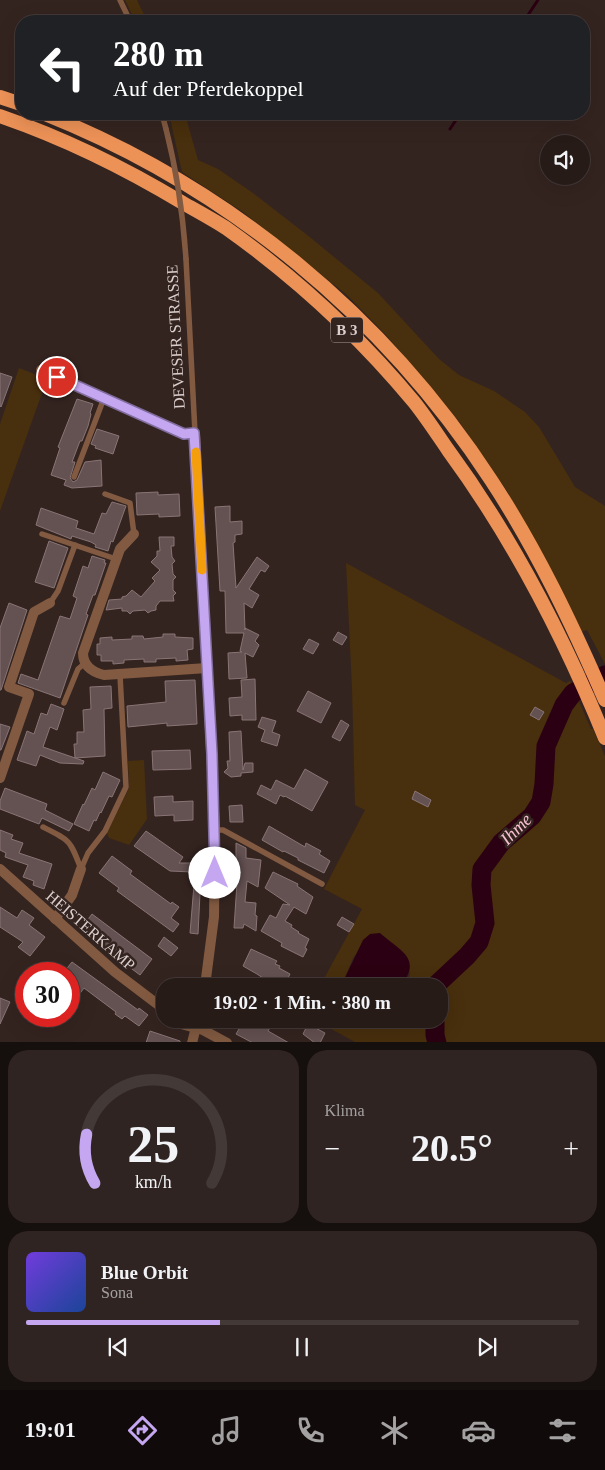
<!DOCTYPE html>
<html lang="de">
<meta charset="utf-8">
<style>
body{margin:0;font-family:Georgia,serif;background:#2f2421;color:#f1f3f6;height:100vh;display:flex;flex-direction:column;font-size:19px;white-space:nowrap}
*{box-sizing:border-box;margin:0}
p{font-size:16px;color:#a4a1a2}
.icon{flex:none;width:28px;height:28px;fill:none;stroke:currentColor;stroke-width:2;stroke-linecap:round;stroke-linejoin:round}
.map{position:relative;height:1042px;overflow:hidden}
.drawer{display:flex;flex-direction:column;gap:8px;padding:8px;background:#150f0d;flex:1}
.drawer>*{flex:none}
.hud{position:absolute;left:15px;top:15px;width:575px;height:105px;border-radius:20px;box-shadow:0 5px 20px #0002,0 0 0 1px #433937;background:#202124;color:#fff;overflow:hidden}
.controls{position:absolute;left:540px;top:135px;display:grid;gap:10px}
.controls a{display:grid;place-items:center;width:50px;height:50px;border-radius:50%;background:#271b18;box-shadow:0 5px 20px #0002,0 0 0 1px #433937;font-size:25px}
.speed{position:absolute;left:15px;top:962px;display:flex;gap:10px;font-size:25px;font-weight:700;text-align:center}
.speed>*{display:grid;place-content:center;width:65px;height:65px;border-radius:50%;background:#271b18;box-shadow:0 5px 20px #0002,0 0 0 1px #433937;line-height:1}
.speed .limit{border:8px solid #d22;background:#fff;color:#111}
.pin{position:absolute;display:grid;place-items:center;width:42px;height:42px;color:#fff;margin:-21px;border:2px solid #fff;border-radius:50%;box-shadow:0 1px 5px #0007}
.me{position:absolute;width:55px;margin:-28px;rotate:0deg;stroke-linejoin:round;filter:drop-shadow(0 0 4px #0008)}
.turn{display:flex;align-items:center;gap:18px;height:105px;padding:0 15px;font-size:22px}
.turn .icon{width:65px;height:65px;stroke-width:2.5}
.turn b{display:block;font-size:35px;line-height:42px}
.big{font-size:38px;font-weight:600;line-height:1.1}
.drawer .widget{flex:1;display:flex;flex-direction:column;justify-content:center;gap:8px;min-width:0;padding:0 18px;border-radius:20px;background:#2f2421}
.drawer .dial{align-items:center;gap:0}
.dial svg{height:130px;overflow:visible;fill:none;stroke:#433937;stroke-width:7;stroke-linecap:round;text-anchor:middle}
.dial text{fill:#f1f3f6;stroke:none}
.song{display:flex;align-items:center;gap:15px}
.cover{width:60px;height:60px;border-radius:8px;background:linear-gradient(135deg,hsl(260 70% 55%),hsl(220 70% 35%))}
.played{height:5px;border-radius:2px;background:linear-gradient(90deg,#c5a7f1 35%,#433937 35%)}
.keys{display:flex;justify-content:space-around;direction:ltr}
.heat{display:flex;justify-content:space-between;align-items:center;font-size:28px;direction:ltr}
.drawer .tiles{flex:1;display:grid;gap:8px;grid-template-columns:1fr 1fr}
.widget:last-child{grid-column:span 2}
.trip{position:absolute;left:156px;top:978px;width:292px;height:50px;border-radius:20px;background:#271b18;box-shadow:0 5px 20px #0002,0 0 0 1px #433937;font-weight:600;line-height:50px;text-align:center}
.tabs{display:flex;height:80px;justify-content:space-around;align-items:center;background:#100b0a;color:#a4a1a2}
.tabs .icon{width:35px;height:35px}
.tabs .on{color:#c5a7f1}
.tabs b{font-size:22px;color:#f1f3f6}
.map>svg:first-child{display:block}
.green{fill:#482f0d}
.water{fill:#2b0012}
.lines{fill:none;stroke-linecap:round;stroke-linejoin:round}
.stream{stroke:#2b0012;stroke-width:3}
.river{stroke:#2b0012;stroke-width:19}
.building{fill:#645152;stroke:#887475}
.service{stroke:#825a41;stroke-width:5.5}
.minor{stroke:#825a41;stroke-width:10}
.trunk{stroke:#ed9257;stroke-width:14}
.service-bridge{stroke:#825a41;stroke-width:5.5}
.route-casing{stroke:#806d9d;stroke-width:12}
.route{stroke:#c5a7f1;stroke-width:9}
.slow{stroke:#f59e0b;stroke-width:9}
.labels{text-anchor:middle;stroke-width:5;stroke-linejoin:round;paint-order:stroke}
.shield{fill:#342420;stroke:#a89c99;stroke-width:1}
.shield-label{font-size:15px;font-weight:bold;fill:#dacfcd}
.street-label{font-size:16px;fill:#dacfcd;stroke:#342420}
.water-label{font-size:18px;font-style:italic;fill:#f9c1d3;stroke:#342420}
</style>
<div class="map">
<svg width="605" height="1043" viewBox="0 0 605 1043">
<rect width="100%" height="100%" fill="#342420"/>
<g class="green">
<path d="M125 0H137L147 21H135Z"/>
<path d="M169 114H185L198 160 218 169 253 193 311 238 378 293 439 359 459 375 494 391 525 412 539 427 575 487 605 506V664L587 630 581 632 507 491 460 423 432 388 386 335 347 295 243 212 182 172Z"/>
<path d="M19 368 47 379 0 511V424Z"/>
<path d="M346 563 566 683 570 681 591 729H593L605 756V1042H355L313 1019H350L361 1027 375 1024 380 1019H440V986H401L410 975 407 957 379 933 354 956 341 986H320L362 909 324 889 365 810 355 805 352 688Z"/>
<path d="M144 760 147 819 129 845 109 838 107 833 129 788 128 761Z"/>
</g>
<g class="water">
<path d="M380 933C400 951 423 958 401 986H341L363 940 370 934Z"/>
<path d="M350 1019H380L375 1024 361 1027Z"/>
</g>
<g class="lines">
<g class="stream">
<path d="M524 21 538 0"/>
<path d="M450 129 460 114"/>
</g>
<g class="river">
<path d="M435 986 467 956 479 942 485 923 481 885 482 869 501 843 532 816 541 802 544 784 546 746 564 705 573 693 605 675"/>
<path d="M435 1019V1035L437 1043"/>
</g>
</g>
<g class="building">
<path d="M0 373 12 377 1 407 0 406Z"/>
<path d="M77 399 93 404 90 413 91 414 88 426 82 441H80L72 462H75L70 478 73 482 77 480 85 462 101 460 102 486 72 488 64 485 66 480 51 475 60 448 58 447Z"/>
<path d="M97 429 119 436 113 454 95 448 96 446 91 444Z"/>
<path d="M158 492V495L179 494 180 516 159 517V514L137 515 136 493Z"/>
<path d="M112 502 126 506 113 542 111 541 108 551 95 547 96 545 91 542 72 536 71 539 36 525 41 508 78 521 76 528 94 534 102 513 106 514Z"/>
<path d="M230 506V522L242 521V534L235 535V542L233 543 236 588 257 557 269 566 265 572 261 570 249 589 259 595 252 608 244 603 245 630V628L259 635 255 641 259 645 253 657 245 653 247 678 229 679 228 653 242 652 240 651 244 633H226L225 591H220L215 507Z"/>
<path d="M159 537H174V546H171L172 557 175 561 172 564 173 574 176 577 173 580V590L176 593 173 596 174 601H160L156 606V610L151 611 148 613 145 610 133 611 130 614 127 611H122V608L106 610 109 600 122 599V597L126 596 132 590 141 597 155 581 152 578 160 570 151 562 157 556V551H160Z"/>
<path d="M49 541 68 548 54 588 35 582Z"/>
<path d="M92 556 105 560 104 563H106L95 595H93L86 614 88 615 60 698 18 683 21 674 38 680 60 616 70 619 77 598 73 596 83 566 88 568Z"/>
<path d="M9 603 27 610 1 690H0V628Z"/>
<path d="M338 632 347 637 342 645 333 640Z"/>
<path d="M163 634H175V637L193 638V649L187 650 188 660 176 661V658L156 659V662H144V659L124 660V663L113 664V661H101V655H97V644H100V638L112 637V640L132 639V636H143L144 639 163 637Z"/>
<path d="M309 639 319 644 313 654 303 649Z"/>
<path d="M255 679 256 720H242V715L230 716 229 698 242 697 241 680Z"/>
<path d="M195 680 197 724 167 726V723L128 727 127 706 166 702 165 681Z"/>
<path d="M111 686 112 708 104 709 105 756 75 758 74 744H77V732H84L83 710 91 709 90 687Z"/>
<path d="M308 691 331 703 321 723 297 711Z"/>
<path d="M51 704 64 709 57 730 50 727 43 747 84 761 83 764 60 763 40 755 36 766 17 760 27 731 34 734 41 713 47 715Z"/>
<path d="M535 707 544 712 539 720 530 715Z"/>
<path d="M262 717 276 721 272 732 280 735 277 746 261 741 265 730 258 727Z"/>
<path d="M341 720 349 725 340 741 332 737Z"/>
<path d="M0 724 10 727 1 750H0Z"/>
<path d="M241 731 243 770 245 763H253V772L241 773V776L231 777 224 772 228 768 227 761H230L229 732Z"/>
<path d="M190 750 191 769 153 770 152 751Z"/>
<path d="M305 769 328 782 312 811 285 796 284 797 280 795 276 804 257 794 261 785 271 790 276 780 294 789Z"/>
<path d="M103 772 120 780 112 797 109 796 101 813 100 812 96 821 94 820 89 831 74 824 83 804 84 805 92 788 95 790Z"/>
<path d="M5 788 47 804 45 810 73 824 69 831 42 818 39 824 0 809V801Z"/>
<path d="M415 791 431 800 428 807 412 799Z"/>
<path d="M173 796V802L193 801V820L174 821V815L155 816 154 797Z"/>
<path d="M242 805 243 822H230L229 806Z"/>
<path d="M269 826 305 847 306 843 321 851 319 854 330 861 324 873 298 860V858L284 851 283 852 262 840Z"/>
<path d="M0 830 13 835 11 839 23 843 19 853 52 864 44 889 33 885 34 881 23 877 28 865 5 857 6 853 0 850Z"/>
<path d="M146 831 183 857 179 863H193L192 872 170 871 134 846Z"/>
<path d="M236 843 246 848V858L261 860 258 887 247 881 245 902 256 903 255 915 257 916 256 931 244 924 243 928H234L238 868 236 867Z"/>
<path d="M112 856 132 871 130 874 171 904 172 902 179 907 171 918 179 924 173 932 117 891 119 888 99 873Z"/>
<path d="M273 872 298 884 297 886 313 897 306 914 294 907 285 921 292 925 291 927 299 932 298 933 309 939 305 948 307 949 303 957 281 946 282 943 261 931 270 915 276 918 283 904 290 905 265 888Z"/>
<path d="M195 873H201L198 934 190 933Z"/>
<path d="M0 907 17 918 22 910 34 918 29 925 45 937 30 956 18 947 23 942 0 927Z"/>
<path d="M92 914 152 959 140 975 80 930Z"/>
<path d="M342 917 354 924 349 932 337 925Z"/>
<path d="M164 937 178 948 171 956 158 946Z"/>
<path d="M251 949 277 961 275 964 280 966 279 968 290 974 284 986H272L262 981 263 978 257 974 243 966Z"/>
<path d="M44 962 64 972 72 962 138 1010 139 1008 148 1015 139 1026 125 1016 122 1019 115 1014 116 1012 84 988 69 1008V974H37Z"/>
<path d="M0 998 10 1002 0 1024Z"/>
<path d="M255 1019H275L268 1031 289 1043H253L236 1034 242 1024 250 1028Z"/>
<path d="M308 1024 325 1033 320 1043H315L303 1034Z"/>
<path d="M150 1031 180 1041V1043H146Z"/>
</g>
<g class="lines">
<g class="service">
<path d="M120 0 130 21"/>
<path d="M162 114 166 129"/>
<path d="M186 259 195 433"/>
<path d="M74 477 104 398"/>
<path d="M105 494 130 503 134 534"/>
<path d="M42 534 116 559"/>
<path d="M50 603 58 591 75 545"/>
<path d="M64 703 78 669 85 663"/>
<path d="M43 827C71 841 70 840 81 869"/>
<path d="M215 830H223L322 884"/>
<path d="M81 869 88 853 105 831 126 787 120 675"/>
</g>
<g class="minor">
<path d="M41 370 184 434 195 433 215 830 214 917 205 986"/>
<path d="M134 534 120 549 83 653C83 666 92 672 104 675L207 668"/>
<path d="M0 778 29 694 9 687 34 612 50 603"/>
<path d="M0 869 115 972 165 1010"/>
<path d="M55 919 72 895 81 869"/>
<path d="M172 1019 181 1024 203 1030 227 1043"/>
<path d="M192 1043 198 1019"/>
</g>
<g class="trunk">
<path d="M0 97 21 104"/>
<path d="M45 114C228 187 384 316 491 480 537 550 572 624 605 700"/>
<path d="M0 116C64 138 125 168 183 203 197 211 212 219 226 228 295 277 360 337 414 402 426 417 437 434 448 450 514 540 563 635 605 738"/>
</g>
<path class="service-bridge" d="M166 129C177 172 183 215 186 259"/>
</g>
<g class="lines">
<g class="route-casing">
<path id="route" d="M57 377 184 434 194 433 212 754 215 873"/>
</g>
<use href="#route" class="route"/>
<path class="slow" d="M196 452 202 570"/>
</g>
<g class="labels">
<rect class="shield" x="331" y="317.5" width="32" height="25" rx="4"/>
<g class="shield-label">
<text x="347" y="335">B 3</text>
</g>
<g class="street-label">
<text transform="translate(175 337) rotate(-93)" y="6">DEVESER STRASSE</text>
<text transform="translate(91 930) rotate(41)" y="6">HEISTERKAMP</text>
</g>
<g class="water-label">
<text transform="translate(516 829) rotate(-45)" y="6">Ihme</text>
</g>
</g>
</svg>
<div class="controls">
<a><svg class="icon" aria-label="sound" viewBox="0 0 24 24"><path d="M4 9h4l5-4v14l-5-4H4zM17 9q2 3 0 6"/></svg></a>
</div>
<div class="speed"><div class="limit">30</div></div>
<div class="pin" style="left:57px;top:377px;background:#d93025"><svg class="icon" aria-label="arrive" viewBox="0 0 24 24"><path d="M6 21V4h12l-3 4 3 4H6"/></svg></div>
<svg class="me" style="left:215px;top:873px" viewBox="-20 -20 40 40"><circle r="19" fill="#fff"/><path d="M0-13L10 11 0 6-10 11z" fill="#c5a7f1"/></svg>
<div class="trip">19:02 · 1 Min. · 380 m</div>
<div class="hud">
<div class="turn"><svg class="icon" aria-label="left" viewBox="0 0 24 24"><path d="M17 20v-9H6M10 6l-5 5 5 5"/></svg><div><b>280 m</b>Auf der Pferdekoppel</div></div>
</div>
</div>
<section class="drawer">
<div class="tiles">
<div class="widget dial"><svg viewBox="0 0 100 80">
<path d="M14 69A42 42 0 1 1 86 69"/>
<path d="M14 69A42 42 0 0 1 9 39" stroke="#c5a7f1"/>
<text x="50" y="56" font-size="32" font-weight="700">25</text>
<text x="50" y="72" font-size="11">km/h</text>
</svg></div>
<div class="widget"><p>Klima</p>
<div class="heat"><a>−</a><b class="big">20.5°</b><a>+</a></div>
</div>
<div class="widget">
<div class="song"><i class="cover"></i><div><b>Blue Orbit</b><p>Sona</p></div></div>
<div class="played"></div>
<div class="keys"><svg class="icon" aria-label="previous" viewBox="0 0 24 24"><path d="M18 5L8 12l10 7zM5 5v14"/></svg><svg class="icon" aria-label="pause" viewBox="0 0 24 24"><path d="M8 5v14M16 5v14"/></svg><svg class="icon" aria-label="next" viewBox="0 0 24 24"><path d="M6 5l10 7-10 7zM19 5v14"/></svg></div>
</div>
</div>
</section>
<nav class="tabs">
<b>19:01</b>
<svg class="icon on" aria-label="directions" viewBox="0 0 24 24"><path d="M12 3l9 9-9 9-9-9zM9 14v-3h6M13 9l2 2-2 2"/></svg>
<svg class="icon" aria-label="music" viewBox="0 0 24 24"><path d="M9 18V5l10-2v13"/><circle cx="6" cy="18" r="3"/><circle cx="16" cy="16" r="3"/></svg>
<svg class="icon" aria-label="phone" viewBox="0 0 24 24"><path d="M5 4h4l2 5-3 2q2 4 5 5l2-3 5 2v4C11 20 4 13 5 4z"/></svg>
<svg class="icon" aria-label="climate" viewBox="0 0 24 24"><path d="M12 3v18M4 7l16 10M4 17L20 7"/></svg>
<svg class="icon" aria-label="car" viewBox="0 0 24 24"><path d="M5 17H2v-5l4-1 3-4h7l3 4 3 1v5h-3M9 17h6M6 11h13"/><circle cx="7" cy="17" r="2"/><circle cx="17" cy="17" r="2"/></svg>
<svg class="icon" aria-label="filters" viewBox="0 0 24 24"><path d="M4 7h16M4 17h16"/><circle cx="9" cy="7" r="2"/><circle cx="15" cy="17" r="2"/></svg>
</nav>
